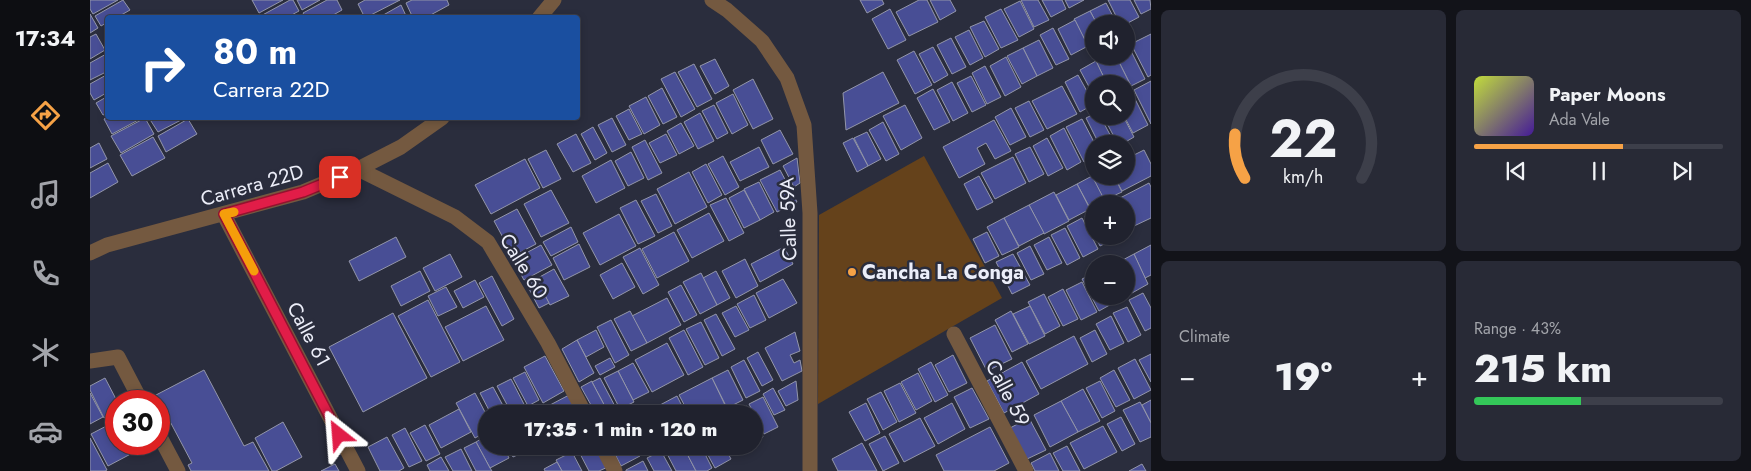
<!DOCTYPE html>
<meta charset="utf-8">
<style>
body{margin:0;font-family:Jost,sans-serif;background:#282a36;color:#f1f3f6;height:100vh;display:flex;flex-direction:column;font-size:19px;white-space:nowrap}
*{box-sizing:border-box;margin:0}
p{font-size:16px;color:#a2a4aa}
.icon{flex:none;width:28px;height:28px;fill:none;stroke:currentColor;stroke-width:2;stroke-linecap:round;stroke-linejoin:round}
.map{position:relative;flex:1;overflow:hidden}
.side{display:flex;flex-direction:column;gap:10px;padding:10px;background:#121319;width:600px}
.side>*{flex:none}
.guide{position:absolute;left:15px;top:15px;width:475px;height:105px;border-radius:5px;box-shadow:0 2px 8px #0003,0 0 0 1px #3d3f4a;background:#1a4fa0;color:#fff;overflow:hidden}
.fabs{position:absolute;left:995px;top:15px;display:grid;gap:10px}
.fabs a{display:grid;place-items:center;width:50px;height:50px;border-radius:50%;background:#20222e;box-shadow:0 2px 8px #0003,0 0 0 1px #3d3f4a;font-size:25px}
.speed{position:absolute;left:15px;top:390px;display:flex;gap:10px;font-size:25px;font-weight:700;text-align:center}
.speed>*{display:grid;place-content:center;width:65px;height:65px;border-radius:50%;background:#20222e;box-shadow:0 2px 8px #0003,0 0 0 1px #3d3f4a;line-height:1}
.speed .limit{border:8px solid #d22;background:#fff;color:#111}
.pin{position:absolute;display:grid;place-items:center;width:42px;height:42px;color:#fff;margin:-21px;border-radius:10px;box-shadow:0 2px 8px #0006}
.me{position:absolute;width:55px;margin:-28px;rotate:332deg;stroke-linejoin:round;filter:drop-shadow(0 0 4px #0008)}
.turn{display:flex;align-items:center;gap:18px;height:105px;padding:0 25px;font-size:22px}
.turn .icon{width:65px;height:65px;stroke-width:2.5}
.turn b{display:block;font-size:35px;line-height:42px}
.big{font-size:38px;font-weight:800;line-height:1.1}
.side .card{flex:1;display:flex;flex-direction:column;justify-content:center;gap:8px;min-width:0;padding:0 18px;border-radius:8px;background:#282a36}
.side .dial{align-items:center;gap:0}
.dial svg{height:130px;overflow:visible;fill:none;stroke:#3d3f4a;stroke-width:7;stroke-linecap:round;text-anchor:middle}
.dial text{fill:#f1f3f6;stroke:none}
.song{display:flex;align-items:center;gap:15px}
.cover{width:60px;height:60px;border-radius:8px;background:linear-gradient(135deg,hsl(70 70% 55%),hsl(260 70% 35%))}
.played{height:5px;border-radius:2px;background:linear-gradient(90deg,#f6a246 60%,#3d3f4a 60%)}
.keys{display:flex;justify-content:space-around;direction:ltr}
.heat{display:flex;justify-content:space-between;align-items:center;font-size:28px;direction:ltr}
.charge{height:8px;border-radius:4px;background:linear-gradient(90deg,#34c759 43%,#3d3f4a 0)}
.side .tiles{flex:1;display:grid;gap:10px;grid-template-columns:repeat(2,1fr)}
.trip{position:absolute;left:388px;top:405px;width:285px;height:50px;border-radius:25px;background:#20222e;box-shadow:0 2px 8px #0003,0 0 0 1px #3d3f4a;font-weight:800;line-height:50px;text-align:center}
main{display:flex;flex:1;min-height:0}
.dock{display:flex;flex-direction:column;width:90px;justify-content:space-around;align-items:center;background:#0d0e12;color:#a2a4aa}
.dock .icon{width:35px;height:35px}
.dock .current{color:#f6a246}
.dock b{font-size:22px;color:#f1f3f6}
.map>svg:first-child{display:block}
.green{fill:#65421b}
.building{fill:#484e95;stroke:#9396aa}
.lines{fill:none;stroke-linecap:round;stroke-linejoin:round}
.street{stroke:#745940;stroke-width:15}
.route-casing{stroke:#92132f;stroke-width:12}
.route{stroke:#e11d48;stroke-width:9}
.slow{stroke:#f59e0b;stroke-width:9}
.poi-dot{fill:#f6a246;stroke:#2a2d3d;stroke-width:2}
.labels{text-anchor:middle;stroke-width:5;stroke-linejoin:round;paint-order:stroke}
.street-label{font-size:20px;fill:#eceef9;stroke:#2a2d3d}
.poi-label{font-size:20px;font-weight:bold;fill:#eceef9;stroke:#2a2d3d;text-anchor:start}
</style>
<main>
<nav class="dock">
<b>17:34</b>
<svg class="icon current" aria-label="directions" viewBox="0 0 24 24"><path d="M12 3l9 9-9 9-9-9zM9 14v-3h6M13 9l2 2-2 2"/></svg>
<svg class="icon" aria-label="music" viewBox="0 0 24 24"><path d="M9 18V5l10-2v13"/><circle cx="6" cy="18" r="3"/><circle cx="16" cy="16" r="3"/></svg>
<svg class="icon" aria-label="phone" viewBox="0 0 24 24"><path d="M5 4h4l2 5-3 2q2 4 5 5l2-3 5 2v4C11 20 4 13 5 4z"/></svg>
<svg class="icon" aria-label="climate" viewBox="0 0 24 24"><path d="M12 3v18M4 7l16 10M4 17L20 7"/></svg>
<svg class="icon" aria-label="car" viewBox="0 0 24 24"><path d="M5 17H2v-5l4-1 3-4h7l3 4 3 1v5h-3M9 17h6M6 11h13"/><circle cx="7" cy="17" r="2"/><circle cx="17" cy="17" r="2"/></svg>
</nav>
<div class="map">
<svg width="1061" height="471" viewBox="0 0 1061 471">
<rect width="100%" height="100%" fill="#2a2d3d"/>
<path class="green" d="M834 156 912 298 728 404 729 215Z"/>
<g class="building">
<path d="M0 0H28L3 14 0 9Z"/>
<path d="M33 0 40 10 26 18H18V22L11 26 5 16Z"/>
<path d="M162 0H193L169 13Z"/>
<path d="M200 0H203L209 11 196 18H167Z"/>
<path d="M207 0H230L212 10Z"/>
<path d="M237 0H247L252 10 238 18H216L213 13Z"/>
<path d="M275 0H310L275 18 268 4Z"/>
<path d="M322 0H357L359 5 335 18H323L316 3Z"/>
<path d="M770 0H792L794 4 777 13Z"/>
<path d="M829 0H837L848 22 819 36 806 12Z"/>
<path d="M840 0H860L866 11 850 20Z"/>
<path d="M931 0H948L959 20 944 27Z"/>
<path d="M952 0H972L976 9 961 17Z"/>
<path d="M975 0H994L979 8Z"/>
<path d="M1018 0H1040L1049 17 1036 24H1030Z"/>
<path d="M1044 0H1060L1061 9 1051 14Z"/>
<path d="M930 1 944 29 929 37 914 9Z"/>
<path d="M1016 3 1027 24H1007L1000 11Z"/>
<path d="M311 5 317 18H288Z"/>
<path d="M800 9 816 40 798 49 782 19Z"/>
<path d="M911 9 928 40 911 48 895 17Z"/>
<path d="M1000 11 1007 24H1004V43L998 46 984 19Z"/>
<path d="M0 14 8 28 0 33Z"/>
<path d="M985 20 998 46 981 55 968 29Z"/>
<path d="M894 21 909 49 895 57 880 27Z"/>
<path d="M963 28 979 59 966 65 950 35Z"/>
<path d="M879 30 893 58 880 65 865 37Z"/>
<path d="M6 34 15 50 0 59V37Z"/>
<path d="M1061 34V75L1058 77 1041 44Z"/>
<path d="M861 38 876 67 862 74 847 45Z"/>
<path d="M949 40 963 68 947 76 933 48Z"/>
<path d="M1038 45 1055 79 1041 86 1026 56H1036V46Z"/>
<path d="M843 47 858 75 844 83 829 54Z"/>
<path d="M933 48 947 76 932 84 917 56Z"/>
<path d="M824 51 842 85 825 94 807 60Z"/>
<path d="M18 53V71L0 80V63Z"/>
<path d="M1016 56H1026L1040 84 1036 86V84H1017L1006 61Z"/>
<path d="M916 57 931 87 915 96 900 66Z"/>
<path d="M625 59 639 86 625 94 610 66Z"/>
<path d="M1006 61 1017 84H1004V96L990 70Z"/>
<path d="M604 64 622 99 607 107 588 72Z"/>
<path d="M895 66 911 97 897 104 882 73Z"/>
<path d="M585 72 605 109 591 117 571 79Z"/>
<path d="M793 72 809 103 756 130 753 93Z"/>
<path d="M18 74V92L4 100 0 93V84Z"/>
<path d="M988 75 1004 104 990 112 975 82Z"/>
<path d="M881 76 896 105 882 112 867 83Z"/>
<path d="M663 79 683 119 663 129 643 90Z"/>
<path d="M1061 81V124L1044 90Z"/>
<path d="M862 82 878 113 863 121 847 90Z"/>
<path d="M972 86 987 114 957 129 942 101Z"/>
<path d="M572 88 587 117 573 124 558 96Z"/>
<path d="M843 89 860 122 844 130 827 98Z"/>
<path d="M1041 91 1058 125 1043 133 1034 116H1036V93Z"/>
<path d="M643 94 658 125 642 134 626 103Z"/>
<path d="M18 96V113L13 115 6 103Z"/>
<path d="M556 97 570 125 554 134 539 106Z"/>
<path d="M939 101 954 130 940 137 925 108Z"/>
<path d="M624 105 638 133 627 139 612 111Z"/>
<path d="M815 105 832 138 811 150 793 116Z"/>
<path d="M921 108 936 137 920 145 905 117Z"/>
<path d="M539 109 552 134 539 140 526 116Z"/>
<path d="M610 113 624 141 608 149 594 122Z"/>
<path d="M1004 114V116H1010L1025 144H1009L996 118Z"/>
<path d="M1013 116H1033L1044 137 1032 144H1028Z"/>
<path d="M18 117V118H52L22 134 14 119Z"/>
<path d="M55 118 64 134 31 153 21 136Z"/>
<path d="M59 118H95L68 132Z"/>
<path d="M522 118 536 145 522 152 508 125Z"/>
<path d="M98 119 107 134 76 152 68 136Z"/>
<path d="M992 119 1005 144 1004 158 994 162 976 127Z"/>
<path d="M904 120 921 151 905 159 896 143 887 148 895 164 869 178 853 147Z"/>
<path d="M793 122 809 154 796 161 779 130Z"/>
<path d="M591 123 604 146 589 154 577 131Z"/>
<path d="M503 127 517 153 505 160 491 134Z"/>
<path d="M974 128 991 162 977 170 960 136Z"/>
<path d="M690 130 703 154 683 164 671 140Z"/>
<path d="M777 132 791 159 778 166 764 138Z"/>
<path d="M486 134 501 163 483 172 467 144Z"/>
<path d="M576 134 587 155 570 163 559 143Z"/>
<path d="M63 137 75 158 42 176 30 155Z"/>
<path d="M763 138 778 166 767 172 753 143Z"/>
<path d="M957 138 973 168 958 176 943 146Z"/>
<path d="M555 140 572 173 558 180 542 147Z"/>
<path d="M9 143 17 159 0 168V148Z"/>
<path d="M669 147 679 167 650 181 640 162Z"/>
<path d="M940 147 954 174 939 182 925 154Z"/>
<path d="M456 150 471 179 453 188 438 159Z"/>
<path d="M1054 150 1061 164V176L1032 191 1024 176H1036V159Z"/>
<path d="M541 152 554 178 538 186 525 161Z"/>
<path d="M633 156 649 187 635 195 618 164Z"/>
<path d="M923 157 936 183 905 199 891 173Z"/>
<path d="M707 158 710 183 704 187 693 166Z"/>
<path d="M435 159 450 188 401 214 385 185Z"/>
<path d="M521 160 535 188 506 203 492 176Z"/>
<path d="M18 163 28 182 0 198V173Z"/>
<path d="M616 164 632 195 618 203 602 172Z"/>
<path d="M690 170 707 202 687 212 670 180Z"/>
<path d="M599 172 617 207 585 224 567 189Z"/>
<path d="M889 176 903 202 887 210 874 184Z"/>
<path d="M1002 176H1024L1032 192 1014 200Z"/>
<path d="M1002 176 1015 201 1009 204H1004V206L1000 208 987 184Z"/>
<path d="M669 182 684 212 670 220 654 189Z"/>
<path d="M1059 183 1061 187V218L1044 226 1036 210V204H1033L1030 198Z"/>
<path d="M987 184 1000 209 979 220 966 195Z"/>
<path d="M461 190 479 223 451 237 434 204Z"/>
<path d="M654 190 670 220 654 228 639 198Z"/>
<path d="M964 192 979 221 954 234 939 205Z"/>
<path d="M566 194 582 226 568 233 551 201Z"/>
<path d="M636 198 654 233 639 241 620 205Z"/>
<path d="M546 200 565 236 548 244 530 208Z"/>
<path d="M939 205 954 233 929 246 914 218Z"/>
<path d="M427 209 446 244 423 256 404 221Z"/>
<path d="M1004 212V233L995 216Z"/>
<path d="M619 213 634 241 602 258 587 230Z"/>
<path d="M529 214 546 246 510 265 493 233Z"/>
<path d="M914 218 929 247 912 255 897 227Z"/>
<path d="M992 218 1008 249 993 257 977 226Z"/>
<path d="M481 227 488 242 461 256 453 242Z"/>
<path d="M975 228 990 258 977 265 961 235Z"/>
<path d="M584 232 599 261 567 278 552 249Z"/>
<path d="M897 232 909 256 895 263 883 239Z"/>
<path d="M1005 236H1022L1024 239 1010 246Z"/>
<path d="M306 237 316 257 269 281 259 261Z"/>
<path d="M959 237 972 263 957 270 944 245Z"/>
<path d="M489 244 500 267 474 280 463 258Z"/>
<path d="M451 245 462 265 434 280 423 260Z"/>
<path d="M1061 245V275L1055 278 1044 254Z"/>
<path d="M940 246 954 274 941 280 927 253Z"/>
<path d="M694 247 703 264 670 282 661 264Z"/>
<path d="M550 248 569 285 553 294 533 257Z"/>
<path d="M360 254 372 277 345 291 333 268Z"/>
<path d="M923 254 940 285 922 294 906 262Z"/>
<path d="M1044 254 1058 284 1042 293 1036 282V264L1027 263Z"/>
<path d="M1023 256 1027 264H1008Z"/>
<path d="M655 259 668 286 646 298 632 271Z"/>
<path d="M532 263 545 287 523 299 510 275Z"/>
<path d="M464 269 479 296 460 305 446 279Z"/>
<path d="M330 271 340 291 311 306 301 286Z"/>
<path d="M626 271 640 298 627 305 613 278Z"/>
<path d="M611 273 627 305 610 314 593 282Z"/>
<path d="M1004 273V296H1021L1025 302 1009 311 992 279Z"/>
<path d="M402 276 424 319 412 326 389 283Z"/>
<path d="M693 279 707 303 679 318 666 293Z"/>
<path d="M385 280 394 297 373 308 364 291Z"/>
<path d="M447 280 459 303 449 308 437 285Z"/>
<path d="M992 282 1007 312 991 320 976 290Z"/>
<path d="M591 285 607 315 594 322 578 292Z"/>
<path d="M356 287 367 307 348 316 338 296Z"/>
<path d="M973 289 988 319 973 326 958 297Z"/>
<path d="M1053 293 1061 308V328L1055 331 1039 300Z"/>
<path d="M954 294 970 326 955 334 938 302Z"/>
<path d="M664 295 676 320 660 328 647 304Z"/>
<path d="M577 298 591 325 557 343 542 316Z"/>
<path d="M338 300 370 362 341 377 308 316Z"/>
<path d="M396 306 414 340 373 361 355 327Z"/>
<path d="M646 306 659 330 645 337 632 313Z"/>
<path d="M940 306 955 336 939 344 923 314Z"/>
<path d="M1037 307 1051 335 1038 342 1023 313Z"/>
<path d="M540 311 557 343 541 351 524 319Z"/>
<path d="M921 311 938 344 922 352 905 320Z"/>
<path d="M303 313 337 378 273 412 239 347Z"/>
<path d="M626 314 645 349 632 356 614 320Z"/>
<path d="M1021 316 1034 343 1020 350 1006 324Z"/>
<path d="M521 320 539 355 525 363 507 327Z"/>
<path d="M611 322 629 358 615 365 596 329Z"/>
<path d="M905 325 922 359 897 371 880 338Z"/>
<path d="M506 330 514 347 496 357 487 340Z"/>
<path d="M594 330 613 367 598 375 579 338Z"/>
<path d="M1005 330 1017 354 1002 362 990 338Z"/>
<path d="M705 332 710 351 700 355 704 363 710 360 712 371 692 381 675 348Z"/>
<path d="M984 336 998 364 951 389 936 361Z"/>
<path d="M487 340 504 373 489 382 472 349Z"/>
<path d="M577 343 594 375 562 392 545 360Z"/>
<path d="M668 352 683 380 672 386 657 358Z"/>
<path d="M1061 354V382L1049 360Z"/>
<path d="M863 355 877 383 859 392 845 365Z"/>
<path d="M455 356 474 391 453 403 434 367Z"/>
<path d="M520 358 525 367 510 375 505 366Z"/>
<path d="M1045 359 1061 390 1044 399 1028 368Z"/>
<path d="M654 360 670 391 656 398 641 367Z"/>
<path d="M841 362 858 395 845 402 828 369Z"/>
<path d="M932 362 949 394 914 413 897 381Z"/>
<path d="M543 363 559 392 543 400 528 371Z"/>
<path d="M114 370 154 446 163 442 179 471H101L98 465 102 463 66 395Z"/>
<path d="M638 370 653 400 637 408 622 378Z"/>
<path d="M1024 370 1040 400 1026 407 1010 378Z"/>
<path d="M528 371 544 402 530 409 514 378Z"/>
<path d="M435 372 449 400 438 406 423 378Z"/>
<path d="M828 373 842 401 826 410 811 382Z"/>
<path d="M15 378 27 401 26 411 14 418 0 390V386Z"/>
<path d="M510 378 527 410 520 414H519L502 382Z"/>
<path d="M622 378 635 405 629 408 631 412 628 414H599L589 395Z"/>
<path d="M421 379 436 408 425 414H422L407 386Z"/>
<path d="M502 381V382L519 414H506L491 387Z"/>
<path d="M706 381 708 400 696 406 688 391Z"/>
<path d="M1010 381 1025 411 1012 418 996 388Z"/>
<path d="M810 383 826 413 809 422 794 391Z"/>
<path d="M403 387 417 413 416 414H401L390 393Z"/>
<path d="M683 388 695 410 684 415 673 394Z"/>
<path d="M882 388 899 419 880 428 864 397Z"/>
<path d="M993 389 1010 421 988 432 971 401Z"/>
<path d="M791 392 807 422 793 430 777 399Z"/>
<path d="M0 393 13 417 0 424Z"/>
<path d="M385 393 396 414V432L385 438 366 403Z"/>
<path d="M481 394 491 414H464L460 405Z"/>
<path d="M587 396 596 414H575L570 405Z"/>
<path d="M673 397 688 427 674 434 659 404Z"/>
<path d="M1061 400V423L1052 405Z"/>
<path d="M971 401 988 432 960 447 944 415Z"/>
<path d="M1050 402 1061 423V437L1050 442 1033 410Z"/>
<path d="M776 403 790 433 775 441 759 412Z"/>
<path d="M862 403 875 429 848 444 834 418Z"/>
<path d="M456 406 459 414H442Z"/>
<path d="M657 406 661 414H643Z"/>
<path d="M369 409 381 432 351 448 339 425Z"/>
<path d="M1031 417 1045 444 1032 451 1017 424Z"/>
<path d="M830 418 845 446 814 462 799 434Z"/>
<path d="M939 418 956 450 937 459 920 428Z"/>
<path d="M664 419 673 437 664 441Z"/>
<path d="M26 421V444H50L52 448 18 466 1 434Z"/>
<path d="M193 422 212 457 186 471H182L165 438Z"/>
<path d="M335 425 350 454 336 461 320 433Z"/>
<path d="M1013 426 1027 452 994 469 980 443Z"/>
<path d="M900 427 919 463 904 471H854L846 455Z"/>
<path d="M315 428 332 461 319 467 302 435Z"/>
<path d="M396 436V446H413L419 458 400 468 386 442Z"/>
<path d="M795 436 809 463 793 471 779 444Z"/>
<path d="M297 437 314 468 309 471H290L278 447Z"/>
<path d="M0 438 17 470 15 471H0Z"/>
<path d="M386 442 400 468 402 471H386L374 448Z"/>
<path d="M772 443 787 471H748L742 459Z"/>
<path d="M417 446H436L438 450 423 457Z"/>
<path d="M490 446H510L520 466 509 471H499L487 448Z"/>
<path d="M521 446H545L550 456 531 466Z"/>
<path d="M573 446H593L606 471H586Z"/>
<path d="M593 446H611L622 468 617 471H606Z"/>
<path d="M613 446H634L641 459 625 468Z"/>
<path d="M977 446 990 471H973L963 453Z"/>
<path d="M371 449 382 471H363L355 457Z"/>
<path d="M571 451 582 471H564L557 458Z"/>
<path d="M482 452 492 471H472L466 460Z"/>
<path d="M960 453 969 471H945L941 463Z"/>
<path d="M351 457 359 471H340L337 465Z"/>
<path d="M553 461 558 471H536V470Z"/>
<path d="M467 462 472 471H455L454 469Z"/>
<path d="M245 464 249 471H231Z"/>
<path d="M1052 464 1056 471H1039Z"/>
</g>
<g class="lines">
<g class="street">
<path d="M622 0 637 10 672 41 697 78 714 125 720 213V471"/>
<path d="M449 18 464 0"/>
<path d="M268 169 365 217 398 242 458 343 495 414"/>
<path d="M134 215 268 471"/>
<path d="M0 253 17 245 213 192 268 169 311 147 352 118"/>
<path d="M864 334 936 471"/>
<path d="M0 361 28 357 51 401"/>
<path d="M69 435 88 471"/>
<path d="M512 446 525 471"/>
</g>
</g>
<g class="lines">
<g class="route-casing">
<path id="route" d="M249 435 134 214 213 192 250 177"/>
</g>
<use href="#route" class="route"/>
<path class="slow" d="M144 212 134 214 164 271"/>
</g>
<circle class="poi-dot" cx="762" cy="272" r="5"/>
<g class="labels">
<g class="street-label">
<text transform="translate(162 185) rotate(-16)" y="7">Carrera 22D</text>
<text transform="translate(698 219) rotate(-92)" y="7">Calle 59A</text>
<text transform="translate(434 266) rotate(58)" y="7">Calle 60</text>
<text transform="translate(219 334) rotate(62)" y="7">Calle 61</text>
<text transform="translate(918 393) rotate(62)" y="7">Calle 59</text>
</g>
<g class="poi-label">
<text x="772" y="279">Cancha La Conga</text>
</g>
</g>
</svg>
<div class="fabs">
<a><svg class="icon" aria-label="sound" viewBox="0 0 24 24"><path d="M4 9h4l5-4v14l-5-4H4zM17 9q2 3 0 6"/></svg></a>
<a><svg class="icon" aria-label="search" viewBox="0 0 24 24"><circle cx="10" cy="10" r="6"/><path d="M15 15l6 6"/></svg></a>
<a><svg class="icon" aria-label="layers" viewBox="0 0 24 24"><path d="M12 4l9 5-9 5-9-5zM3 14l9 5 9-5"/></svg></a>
<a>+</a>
<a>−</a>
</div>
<div class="speed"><div class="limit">30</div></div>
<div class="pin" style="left:250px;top:177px;background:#d93025"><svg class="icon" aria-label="arrive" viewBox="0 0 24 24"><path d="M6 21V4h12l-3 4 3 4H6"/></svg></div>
<svg class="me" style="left:249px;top:435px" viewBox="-20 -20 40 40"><path d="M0-17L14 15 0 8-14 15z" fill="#e11d48" stroke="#fff" stroke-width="4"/></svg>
<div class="trip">17:35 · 1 min · 120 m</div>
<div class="guide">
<div class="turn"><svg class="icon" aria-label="right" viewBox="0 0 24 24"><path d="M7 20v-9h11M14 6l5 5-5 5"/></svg><div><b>80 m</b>Carrera 22D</div></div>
</div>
</div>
<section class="side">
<div class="tiles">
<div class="card dial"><svg viewBox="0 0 100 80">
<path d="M14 69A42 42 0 1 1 86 69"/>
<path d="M14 69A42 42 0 0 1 8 42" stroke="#f6a246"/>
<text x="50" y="56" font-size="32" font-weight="700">22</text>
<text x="50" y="72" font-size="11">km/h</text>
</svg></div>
<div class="card">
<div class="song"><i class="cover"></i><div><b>Paper Moons</b><p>Ada Vale</p></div></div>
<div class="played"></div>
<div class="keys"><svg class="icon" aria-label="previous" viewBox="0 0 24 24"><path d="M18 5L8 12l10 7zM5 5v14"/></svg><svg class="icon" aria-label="pause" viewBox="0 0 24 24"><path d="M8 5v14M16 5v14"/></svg><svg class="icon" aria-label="next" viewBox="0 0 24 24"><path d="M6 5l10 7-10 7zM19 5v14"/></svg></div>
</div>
<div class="card"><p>Climate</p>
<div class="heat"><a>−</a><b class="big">19°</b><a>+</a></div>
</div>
<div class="card"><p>Range · 43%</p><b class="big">215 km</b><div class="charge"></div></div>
</div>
</section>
</main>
